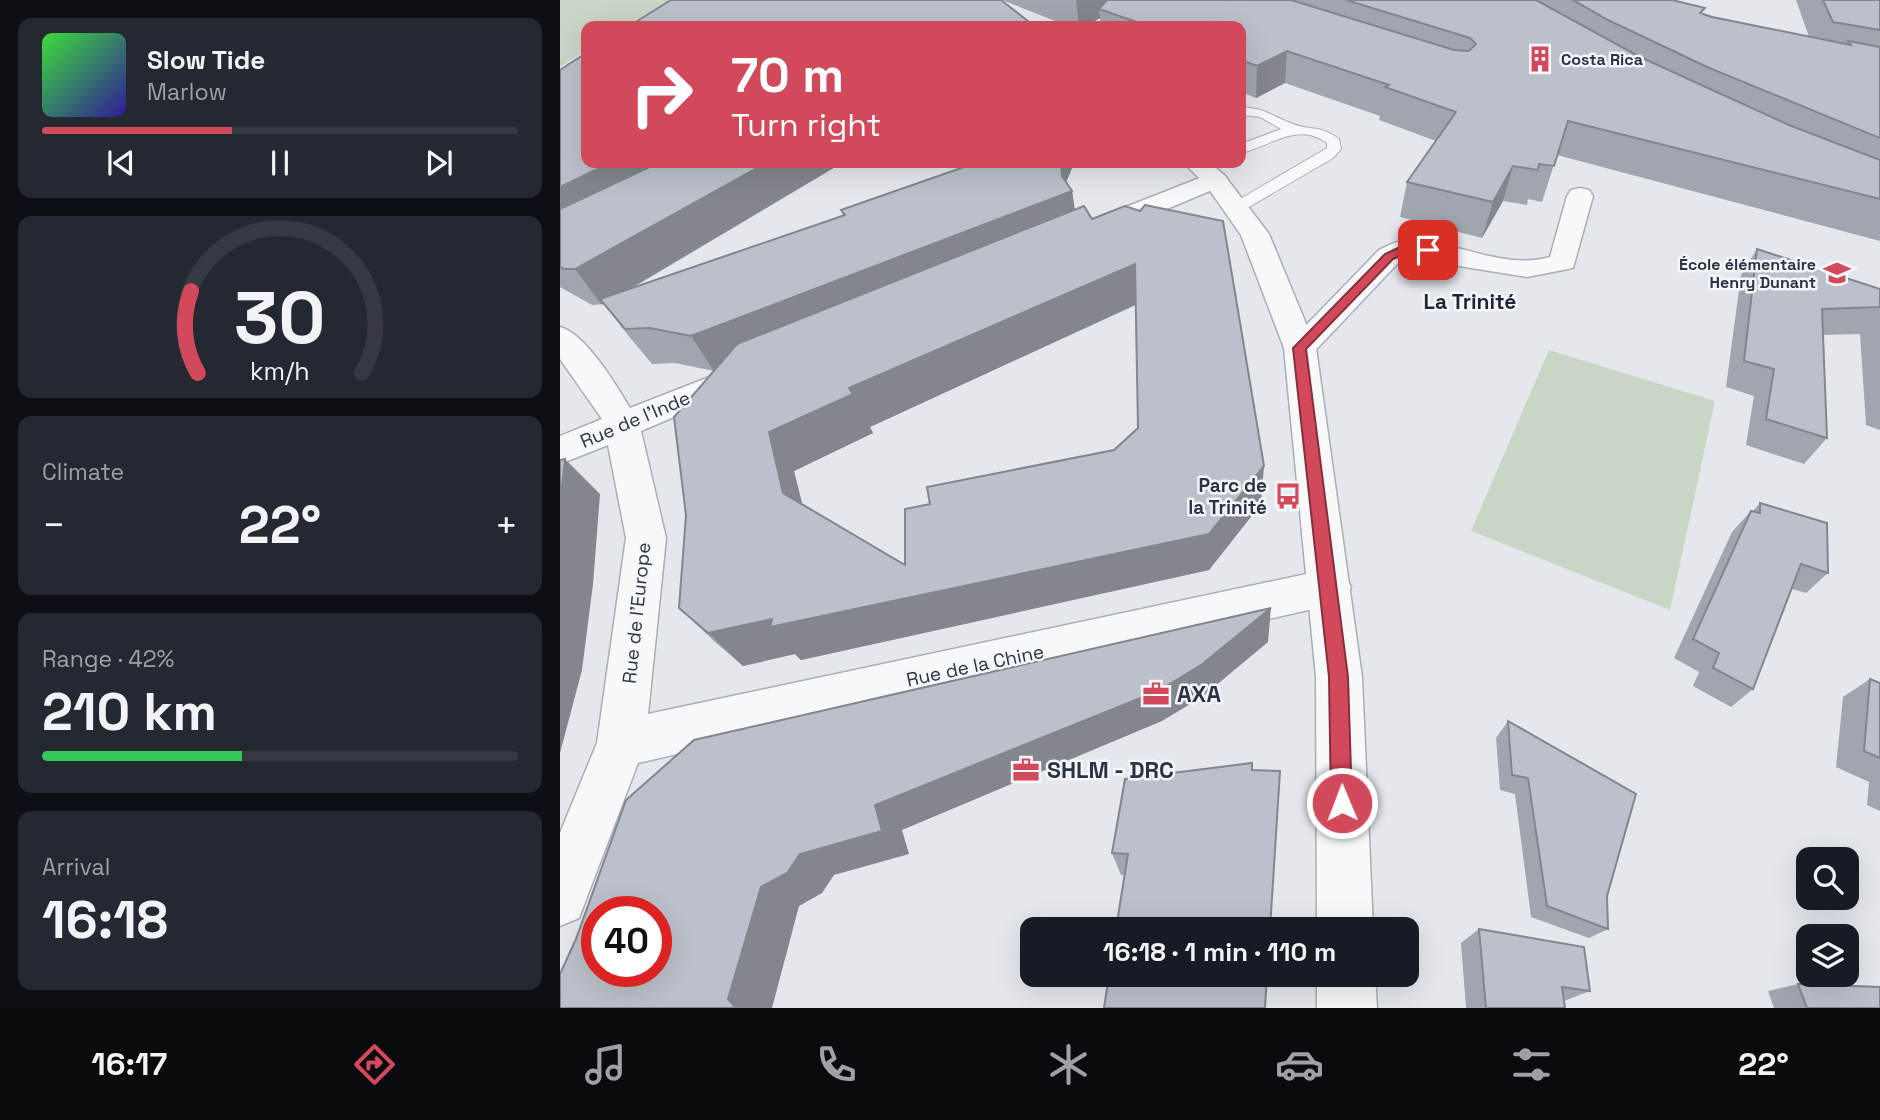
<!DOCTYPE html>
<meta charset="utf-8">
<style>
body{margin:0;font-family:"Space Grotesk",sans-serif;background:#242831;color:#f1f3f6;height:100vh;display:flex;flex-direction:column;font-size:26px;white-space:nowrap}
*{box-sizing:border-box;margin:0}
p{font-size:23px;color:#9ea1a6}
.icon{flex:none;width:38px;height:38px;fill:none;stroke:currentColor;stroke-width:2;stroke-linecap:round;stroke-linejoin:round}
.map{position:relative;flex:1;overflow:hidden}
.side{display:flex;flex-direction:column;gap:18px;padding:18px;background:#0d0f14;width:560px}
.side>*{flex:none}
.top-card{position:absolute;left:21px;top:21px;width:665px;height:147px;border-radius:14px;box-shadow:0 7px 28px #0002;background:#d1495b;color:#fff;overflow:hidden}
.controls{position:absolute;left:1236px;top:847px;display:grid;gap:14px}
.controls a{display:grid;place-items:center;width:63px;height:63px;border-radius:14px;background:#171b24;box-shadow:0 7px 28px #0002;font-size:35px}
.speed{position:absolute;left:21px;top:896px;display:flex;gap:14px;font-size:35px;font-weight:700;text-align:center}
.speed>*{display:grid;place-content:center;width:91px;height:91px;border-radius:50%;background:#171b24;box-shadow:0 7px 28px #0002;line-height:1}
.speed .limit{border:10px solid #d22;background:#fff;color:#111}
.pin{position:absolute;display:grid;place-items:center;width:60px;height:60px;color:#fff;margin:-30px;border-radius:14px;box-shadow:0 4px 10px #0006}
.me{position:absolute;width:77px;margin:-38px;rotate:359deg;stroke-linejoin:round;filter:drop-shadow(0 0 5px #0008)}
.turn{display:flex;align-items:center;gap:24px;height:147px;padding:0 35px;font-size:32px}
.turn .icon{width:91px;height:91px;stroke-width:2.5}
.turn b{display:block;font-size:49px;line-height:60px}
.big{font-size:52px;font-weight:700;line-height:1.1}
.side .widget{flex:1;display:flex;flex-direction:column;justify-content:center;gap:10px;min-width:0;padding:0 24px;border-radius:14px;background:#242831}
.side .dial{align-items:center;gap:0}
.dial svg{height:182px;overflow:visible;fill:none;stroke:#363941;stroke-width:7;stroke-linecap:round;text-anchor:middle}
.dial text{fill:#f1f3f6;stroke:none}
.song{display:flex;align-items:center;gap:21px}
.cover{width:84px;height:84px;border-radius:10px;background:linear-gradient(135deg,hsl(120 70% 55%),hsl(250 70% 35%))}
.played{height:7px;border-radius:4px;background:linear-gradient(90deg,#d1495b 40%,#363941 40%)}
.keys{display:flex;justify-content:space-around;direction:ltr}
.heat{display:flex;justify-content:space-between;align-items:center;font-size:38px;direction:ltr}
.charge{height:10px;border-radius:5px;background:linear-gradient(90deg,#34c759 42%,#363941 0)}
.trip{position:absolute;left:460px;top:917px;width:399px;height:70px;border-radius:14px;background:#171b24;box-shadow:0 7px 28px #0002;font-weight:700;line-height:70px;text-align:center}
.dock{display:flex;height:112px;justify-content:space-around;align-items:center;background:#090b0e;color:#9ea1a6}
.dock .icon{width:49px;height:49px}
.dock .on{color:#d1495b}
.dock b{font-size:32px;color:#f1f3f6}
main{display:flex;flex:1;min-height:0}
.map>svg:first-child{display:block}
.green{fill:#c9d6c5}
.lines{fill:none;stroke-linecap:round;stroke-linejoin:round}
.service-casing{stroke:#a9aeb7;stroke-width:2}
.minor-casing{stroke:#a9aeb7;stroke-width:3}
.tertiary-casing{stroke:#a9aeb7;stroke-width:3}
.service{fill:#f7f8fa;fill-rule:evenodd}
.minor{fill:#f7f8fa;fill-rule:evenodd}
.tertiary{fill:#f7f8fa;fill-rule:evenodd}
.wall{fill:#a1a5ae;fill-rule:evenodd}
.shaded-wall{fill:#83868d}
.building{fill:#bbc0ca;stroke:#83868d;stroke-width:2;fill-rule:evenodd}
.route{fill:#d1495b;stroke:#882f3b;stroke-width:2}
.labels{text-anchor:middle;stroke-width:5;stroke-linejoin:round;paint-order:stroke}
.far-poi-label{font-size:16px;font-weight:bold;fill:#2b3445;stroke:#f4f6f9;text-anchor:start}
.street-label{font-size:19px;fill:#2b3445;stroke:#f4f6f9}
.poi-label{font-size:19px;font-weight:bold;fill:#2b3445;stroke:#f4f6f9;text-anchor:end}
.far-district-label{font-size:21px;font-weight:bold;fill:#1d2536;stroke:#f4f6f9}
.near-poi-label{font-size:23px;font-weight:bold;fill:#2b3445;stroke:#f4f6f9;text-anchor:start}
</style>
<main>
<section class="side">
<div class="widget">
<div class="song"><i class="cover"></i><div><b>Slow Tide</b><p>Marlow</p></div></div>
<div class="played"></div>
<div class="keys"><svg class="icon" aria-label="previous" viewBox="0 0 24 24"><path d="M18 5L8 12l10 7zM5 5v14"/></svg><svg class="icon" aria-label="pause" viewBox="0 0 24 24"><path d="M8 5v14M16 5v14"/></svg><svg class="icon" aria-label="next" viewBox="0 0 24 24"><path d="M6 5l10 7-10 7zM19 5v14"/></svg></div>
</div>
<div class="widget dial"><svg viewBox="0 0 100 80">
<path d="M14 69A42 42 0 1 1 86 69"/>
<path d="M14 69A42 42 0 0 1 11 33" stroke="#d1495b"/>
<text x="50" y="56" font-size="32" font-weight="700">30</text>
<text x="50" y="72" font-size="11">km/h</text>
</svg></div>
<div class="widget"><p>Climate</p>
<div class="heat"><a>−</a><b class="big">22°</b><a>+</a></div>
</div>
<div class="widget"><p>Range · 42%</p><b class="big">210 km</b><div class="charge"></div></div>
<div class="widget"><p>Arrival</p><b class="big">16:18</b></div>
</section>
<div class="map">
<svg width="1320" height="1008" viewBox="0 0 1320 1008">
<rect width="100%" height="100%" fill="#e4e7ec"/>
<g class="green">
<path d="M0 0H110L65 26H26V50L0 67Z"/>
<path d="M989 350 1155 401 1110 610 911 531Z"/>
</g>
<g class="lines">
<g class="service-casing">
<path id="service" d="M681 107C707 109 710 115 733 124 750 131 759 124 779 139L781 149 773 158 682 211H670V205L767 148V143C738 121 711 146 681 153V144L721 129 700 117 681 115Z"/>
</g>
<g class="minor-casing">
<g id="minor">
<path d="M655 172 664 175 668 180 664 185 540 237H520L516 231 520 225Z"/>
<path d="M1020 188 1029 190 1033 196 1013 268 967 277 848 258 839 262 751 355 740 358 729 355 724 348 819 250C827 246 836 241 844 241 893 238 941 271 990 257L1007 196 1011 190Z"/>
<path d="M0 327C26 334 56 385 70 408L180 365 192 368 197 376 192 384 81 431 106 538 88 714 770 569 785 574 791 587 785 600 770 605 78 763 19 918 0 926V833L37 743 66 538 48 445 0 464V436L42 419 0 359Z"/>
</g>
</g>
<g class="tertiary-casing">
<g id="tertiary">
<path d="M624 163H650L664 175 709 234 756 348 802 677 813 929H757L756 677 724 348 681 235 646 185Z"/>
<path d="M757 975H815L817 1008H757Z"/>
</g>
</g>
<use href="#service" class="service"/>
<use href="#minor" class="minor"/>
<use href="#tertiary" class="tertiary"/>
</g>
<g class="wall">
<path d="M442 0H1112L1142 14 1152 17 1249 37 1236 0H1320V241L997 155 982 202 968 199 967 205 943 201 922 238 840 217 847 182 876 141 819 120 820 116 725 83 696 98 681 92V26H541L540 18 526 26H508Z"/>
<path d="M0 70 26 163H282L69 290 283 216 281 210 512 168 506 182 512 191 515 210 524 206 701 504 649 570 241 660 235 654 183 666 155 642 119 608 154 371 115 363 92 364 67 334 44 304 32 305 0 287ZM576 305 578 428 554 450 370 504 345 565 242 505 234 471 313 433 310 427Z"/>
<path d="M1197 249 1320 289V430L1306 425 1300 334 1263 335 1267 438 1244 464 1186 445 1194 396 1166 387 1181 275Z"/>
<path d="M1200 503 1268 573 1246 593 1232 589 1193 689 1171 707 1133 686 1139 672 1114 658 1172 532 1191 511H1193Z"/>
<path d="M1310 679 1320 683V811L1307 805 1309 782 1276 767 1283 697Z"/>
<path d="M948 721 1047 896 1048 929 1029 938 971 917 955 794 940 790 936 738Z"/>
<path d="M692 770 564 875H561L552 853Z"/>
<path d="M919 929 1030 991 1004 1001 1005 1008H906L901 943Z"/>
<path d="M1238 984 1320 1008H1214L1208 991Z"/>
</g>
<g class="shaded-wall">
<path d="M516 0H568L539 9 540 18 526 26H519Z"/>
<path d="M727 51 725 83 696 98 697 66Z"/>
<path d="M50 163H140L0 235V187Z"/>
<path d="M206 163H282L42 305 15 269Z"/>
<path d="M501 163H517L512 168 505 185 512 191 517 225 154 371 131 336Z"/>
<path d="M953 166 943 201 922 238 933 202Z"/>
<path d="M575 264 579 303 310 427 313 433 234 471 249 531 223 493 209 432 289 388Z"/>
<path d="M5 459 40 494 33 584 22 670 0 753V504Z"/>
<path d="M704 466 701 504 649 570 241 660 235 654 183 666 148 633Z"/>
<path d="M711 608 708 642 642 697 602 721 342 830 349 854 274 875 262 893 239 906 212 1008H176L168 999 201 887 240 854 315 805Z"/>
</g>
<g class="building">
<path d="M111 0H441L473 25 472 26H69Z"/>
<path d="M547 0H731L894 50 909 51 916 44 910 38 786 0H976L1080 57 1229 125 1320 160V199L1008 121 994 166 979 164 978 170 953 166 933 202 847 182 896 112 825 87 829 85 727 51 697 66 681 60V26H588L539 9Z"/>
<path d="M1013 0H1112L1145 8 1140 13 1152 17 1291 45 1288 41 1320 47V138L1147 67 1048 20Z"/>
<path d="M1263 0H1320V30L1273 22Z"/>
<path d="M26 53V163H50L0 187V70Z"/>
<path d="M98 163H206L15 269H4L0 267V209Z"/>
<path d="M409 163H501L502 176 512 191 131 336 90 328 65 329 40 299 285 215 281 210 407 166Z"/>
<path d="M585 205 663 221 704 466 649 534 210 627 212 619 148 633 119 608 126 515 114 417 177 344 524 206 532 219 565 206 580 211ZM575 264 578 428 554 450 367 487 370 504 345 509V565L223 493 209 432 293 394 289 388Z"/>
<path d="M1197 249 1320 289V307L1262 309 1267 438 1206 419 1214 369 1184 361Z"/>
<path d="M5 459 0 504V460Z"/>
<path d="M1200 503 1267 523 1268 573 1241 564 1193 689 1153 668 1159 653 1133 639 1191 511 1200 513Z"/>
<path d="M711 608 641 665 598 691 315 805 322 831 240 854 227 873 201 887 168 999 176 1008H0V974L16 939 66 800 134 740ZM37 912H96V971H37Z"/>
<path d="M1310 679 1320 683V758L1304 751Z"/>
<path d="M948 721 1076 794 1047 896 1048 929 987 906 968 778 952 775Z"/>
<path d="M692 763V770L720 771 710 929H556L568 854 552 853 565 779Z"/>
<path d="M919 929 1024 947 1030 991 1002 987 1005 1008H926Z"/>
<path d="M549 975H707L705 1008H544Z"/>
<path d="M1238 984 1320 987V1008H1247Z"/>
</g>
<path class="route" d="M844 245 868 247 874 250C863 258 846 252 833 259L746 349 788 677 792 803 789 810 782 814 774 810 771 803 769 677 733 348 825 254Z"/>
<defs>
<g id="building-bare" transform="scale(2.1)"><path d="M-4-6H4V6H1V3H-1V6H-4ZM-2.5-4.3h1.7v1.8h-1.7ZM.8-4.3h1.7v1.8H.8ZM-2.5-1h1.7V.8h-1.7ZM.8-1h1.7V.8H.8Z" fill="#d1495b" stroke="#f4f6f9" stroke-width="2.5" paint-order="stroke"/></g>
<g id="school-bare" transform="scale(2.1)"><path d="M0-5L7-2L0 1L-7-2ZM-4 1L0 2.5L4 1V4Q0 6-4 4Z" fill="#d1495b" stroke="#f4f6f9" stroke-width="2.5" paint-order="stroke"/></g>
<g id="bus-bare" transform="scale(2.1)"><path d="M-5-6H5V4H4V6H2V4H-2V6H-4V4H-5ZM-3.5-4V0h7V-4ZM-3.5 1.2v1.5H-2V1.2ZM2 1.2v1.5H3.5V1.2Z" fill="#d1495b" stroke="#f4f6f9" stroke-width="2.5" paint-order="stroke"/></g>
<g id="office-bare" transform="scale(2.1)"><path d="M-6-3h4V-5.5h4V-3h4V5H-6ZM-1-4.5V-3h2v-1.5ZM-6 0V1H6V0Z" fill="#d1495b" stroke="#f4f6f9" stroke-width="2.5" paint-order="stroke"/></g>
</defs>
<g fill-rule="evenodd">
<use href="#building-bare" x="980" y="59"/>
<use href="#school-bare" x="1277" y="273"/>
<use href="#bus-bare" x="728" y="496"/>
<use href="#office-bare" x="596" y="694"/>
<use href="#office-bare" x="466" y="770"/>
</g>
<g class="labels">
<g class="far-poi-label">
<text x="1001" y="65">Costa Rica</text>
<text x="1256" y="270" text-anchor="end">École élémentaire<tspan x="1256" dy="18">Henry Dunant</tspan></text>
</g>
<g class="street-label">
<text transform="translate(75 419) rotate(-23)" y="7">Rue de l'Inde</text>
<text transform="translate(76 613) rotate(-84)" y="7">Rue de l'Europe</text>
<text transform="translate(415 665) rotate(-12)" y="7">Rue de la Chine</text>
</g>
<g class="poi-label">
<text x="707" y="492">Parc de<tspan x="707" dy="22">la Trinité</tspan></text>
</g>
<g class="far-district-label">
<text x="910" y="309">La Trinité</text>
</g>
<g class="near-poi-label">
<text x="617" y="702">AXA</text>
<text x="487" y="778">SHLM - DRC</text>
</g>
</g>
</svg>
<div class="controls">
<a><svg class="icon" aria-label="search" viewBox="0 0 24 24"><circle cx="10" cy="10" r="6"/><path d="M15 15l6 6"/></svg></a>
<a><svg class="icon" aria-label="layers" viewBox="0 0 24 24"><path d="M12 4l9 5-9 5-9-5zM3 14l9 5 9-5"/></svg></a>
</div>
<div class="speed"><div class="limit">40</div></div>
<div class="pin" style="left:868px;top:250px;background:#d93025"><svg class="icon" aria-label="arrive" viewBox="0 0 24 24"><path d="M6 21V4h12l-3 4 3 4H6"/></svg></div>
<svg class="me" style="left:782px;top:803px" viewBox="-20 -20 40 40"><circle r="17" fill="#d1495b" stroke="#fff" stroke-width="3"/><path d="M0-11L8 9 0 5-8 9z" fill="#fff"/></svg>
<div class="trip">16:18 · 1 min · 110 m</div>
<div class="top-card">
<div class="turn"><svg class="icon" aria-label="right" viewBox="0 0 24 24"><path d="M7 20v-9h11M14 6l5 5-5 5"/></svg><div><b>70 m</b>Turn right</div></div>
</div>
</div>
</main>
<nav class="dock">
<b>16:17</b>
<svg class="icon on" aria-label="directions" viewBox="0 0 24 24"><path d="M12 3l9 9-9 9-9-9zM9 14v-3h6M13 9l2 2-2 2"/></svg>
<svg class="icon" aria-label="music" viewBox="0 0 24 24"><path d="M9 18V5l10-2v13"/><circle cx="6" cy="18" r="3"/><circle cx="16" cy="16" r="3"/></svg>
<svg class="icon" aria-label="phone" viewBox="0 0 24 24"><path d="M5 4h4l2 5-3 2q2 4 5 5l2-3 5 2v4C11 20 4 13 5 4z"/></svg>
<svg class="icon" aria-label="climate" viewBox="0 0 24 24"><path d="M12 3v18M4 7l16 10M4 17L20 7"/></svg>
<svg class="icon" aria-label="car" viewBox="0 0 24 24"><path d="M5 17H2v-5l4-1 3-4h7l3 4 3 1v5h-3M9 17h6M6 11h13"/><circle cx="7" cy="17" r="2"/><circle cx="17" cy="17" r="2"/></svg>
<svg class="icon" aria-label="filters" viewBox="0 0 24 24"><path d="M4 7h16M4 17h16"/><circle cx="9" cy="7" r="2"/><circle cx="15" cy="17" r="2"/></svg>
<b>22°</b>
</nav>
